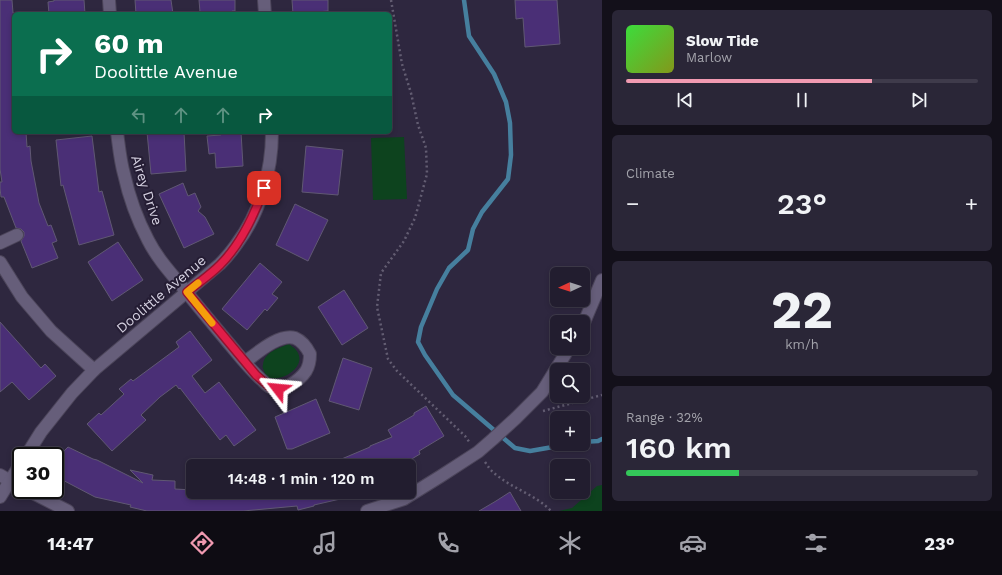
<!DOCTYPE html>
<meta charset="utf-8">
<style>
body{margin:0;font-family:"Work Sans",sans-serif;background:#2a2637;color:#f1f3f6;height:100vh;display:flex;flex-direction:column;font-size:15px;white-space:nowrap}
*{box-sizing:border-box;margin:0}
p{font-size:13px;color:#a2a2aa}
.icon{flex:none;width:22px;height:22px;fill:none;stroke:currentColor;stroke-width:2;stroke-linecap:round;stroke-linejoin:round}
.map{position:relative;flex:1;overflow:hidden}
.panel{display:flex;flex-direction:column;gap:10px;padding:10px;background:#13101a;width:400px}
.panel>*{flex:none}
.guide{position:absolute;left:12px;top:12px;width:380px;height:122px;border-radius:6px;box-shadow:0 2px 6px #0003,0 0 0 1px #3f3b4b;background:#0b6e4f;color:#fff;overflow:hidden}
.needle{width:26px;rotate:266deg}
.tools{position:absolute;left:550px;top:267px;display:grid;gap:8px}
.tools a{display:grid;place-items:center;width:40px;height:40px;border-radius:6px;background:#221d2f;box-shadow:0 2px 6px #0003,0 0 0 1px #3f3b4b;font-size:20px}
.speed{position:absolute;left:12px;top:447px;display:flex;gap:8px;font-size:20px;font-weight:700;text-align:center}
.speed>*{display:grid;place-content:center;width:52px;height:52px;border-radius:50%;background:#221d2f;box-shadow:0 2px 6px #0003,0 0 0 1px #3f3b4b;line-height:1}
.speed .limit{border:2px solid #111;border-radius:6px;background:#fff;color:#111}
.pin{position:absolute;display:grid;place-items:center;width:34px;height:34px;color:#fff;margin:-17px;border-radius:8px;box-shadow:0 2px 6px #0006}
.me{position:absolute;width:44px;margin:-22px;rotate:299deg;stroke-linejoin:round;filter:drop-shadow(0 0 3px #0008)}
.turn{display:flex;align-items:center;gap:14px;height:84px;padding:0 16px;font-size:18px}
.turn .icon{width:52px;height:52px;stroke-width:2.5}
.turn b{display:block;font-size:28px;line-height:34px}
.lanes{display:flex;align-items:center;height:38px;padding:0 16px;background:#0003;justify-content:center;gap:20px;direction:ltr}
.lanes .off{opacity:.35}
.big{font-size:30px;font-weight:600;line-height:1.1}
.panel .tile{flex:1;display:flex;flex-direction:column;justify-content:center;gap:6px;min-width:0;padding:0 14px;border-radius:6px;background:#2a2637}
.panel .dial{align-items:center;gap:0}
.dial b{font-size:52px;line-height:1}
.song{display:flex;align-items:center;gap:12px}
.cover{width:48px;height:48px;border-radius:6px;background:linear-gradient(135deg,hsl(120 70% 55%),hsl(70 70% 35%))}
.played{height:4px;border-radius:2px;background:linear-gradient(90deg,#f19ab1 70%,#3f3b4b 70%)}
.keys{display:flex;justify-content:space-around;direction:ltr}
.heat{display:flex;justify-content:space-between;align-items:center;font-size:22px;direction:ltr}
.charge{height:6px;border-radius:3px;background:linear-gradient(90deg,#34c759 32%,#3f3b4b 0)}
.trip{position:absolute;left:186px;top:459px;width:230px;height:40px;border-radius:6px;background:#221d2f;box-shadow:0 2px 6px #0003,0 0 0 1px #3f3b4b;font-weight:600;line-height:40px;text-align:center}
.tab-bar{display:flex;height:64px;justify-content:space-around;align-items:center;background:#0e0c13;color:#a2a2aa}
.tab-bar .icon{width:28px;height:28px}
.tab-bar .active{color:#f19ab1}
.tab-bar b{font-size:18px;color:#f1f3f6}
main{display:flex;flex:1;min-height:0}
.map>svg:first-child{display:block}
.green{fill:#0d431e}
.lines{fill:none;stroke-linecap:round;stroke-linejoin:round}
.stream{stroke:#467f9e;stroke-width:4.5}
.building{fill:#4a2f76;stroke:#605873}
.minor-casing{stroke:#4c455a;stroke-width:14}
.path{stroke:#635d72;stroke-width:2.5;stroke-dasharray:2 3;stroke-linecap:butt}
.minor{stroke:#665e7a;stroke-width:12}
.route-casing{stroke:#92132f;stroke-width:10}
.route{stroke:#e11d48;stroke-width:7}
.slow{stroke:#f59e0b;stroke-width:7}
.labels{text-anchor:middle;stroke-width:4;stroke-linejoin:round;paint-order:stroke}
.street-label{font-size:14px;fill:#d5d1e1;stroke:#251d34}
</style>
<main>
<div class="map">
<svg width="602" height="511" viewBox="0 0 602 511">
<rect width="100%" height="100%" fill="#2e273f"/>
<g class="green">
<path d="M404 137 407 199 373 200 371 138Z"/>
<path d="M289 344C291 346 294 347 296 350 312 369 268 390 264 371 263 369 262 366 263 365 264 352 279 348 289 344Z"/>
<path d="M602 485V511H559L572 508 597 486Z"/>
</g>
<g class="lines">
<g class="stream">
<path d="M464 0 469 36 494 74 506 102 510 123 511 155 508 179 482 212 473 229 468 250 449 268 437 289 421 327 418 342 425 355 453 395 515 448 530 451 570 444"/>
<path d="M583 442 598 441 602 439"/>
</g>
</g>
<g class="building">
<path d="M0 0H12L13 13H14V132H26L27 147 30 146 31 161 39 203 48 226 51 225 57 241 52 243 58 258 32 268 21 241 24 236V232L21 229 16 228 4 197H1L0 188V182H2L0 169Z"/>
<path d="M54 0H84L85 14H49L48 2 54 1Z"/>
<path d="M135 0H171L173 14H136Z"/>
<path d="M199 0H235V11H232V14H207L206 12H200Z"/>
<path d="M292 0H328V11L293 14Z"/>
<path d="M515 0H557L560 44 525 47 523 18 516 19Z"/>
<path d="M147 132H184L186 171 151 174Z"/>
<path d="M221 132H241L243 166 216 168 215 153 209 154 207 136 221 135Z"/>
<path d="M92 136 99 192 102 191 114 235 79 245 63 185 61 186 56 140Z"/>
<path d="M306 146 343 150 338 195 302 192Z"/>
<path d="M183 183 188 196 195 193 201 207 198 211 205 217 214 234 184 248 159 194Z"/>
<path d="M295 204 328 220 308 261 276 245Z"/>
<path d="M118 242 143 280 112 301 88 262Z"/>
<path d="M260 263 282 282 272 294 278 298 267 311 265 309 247 330 222 309Z"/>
<path d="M344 290 368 328 342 345 318 307Z"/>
<path d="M0 322 41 368 45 364 56 376 29 400 12 382 0 392Z"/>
<path d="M190 331 212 360 192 376 205 393 219 382 256 430 234 446 226 435 220 440 180 388 179 389 176 385 160 397 141 415 146 420 112 451 87 424 99 413 101 415 124 394 119 389 131 379 133 381 179 347 176 342Z"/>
<path d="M343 358 372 368 359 410 329 401Z"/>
<path d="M316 399 330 433 292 449H287L275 417Z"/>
<path d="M426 406 444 436 419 451 420 454 400 466H325L370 447V446L392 437 388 430 414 415V413Z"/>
<path d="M68 447 93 459 97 460 143 483 130 470 153 475 152 480 175 481V489L193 490V492H349V497L314 505V506L298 510 297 506 243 511H147L130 507 131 505 95 497 55 476V460Z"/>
<path d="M510 492 521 511H479L496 501Z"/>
</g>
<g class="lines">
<g class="minor-casing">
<g id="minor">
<path d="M109 0 110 14"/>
<path d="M264 0 265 14"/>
<path d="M117 132C119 146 120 160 124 174 129 197 137 219 148 240 156 256 168 270 180 284 195 303 211 322 226 340 238 354 249 369 263 381 265 383 267 386 270 387 281 394 300 380 306 371 309 366 310 360 310 354 307 348 302 341 295 338 279 333 256 354 245 362"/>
<path d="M0 243 17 235"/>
<path d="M0 262 22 297 51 331 94 370"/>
<path d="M583 325 602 280"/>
<path d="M26 456 41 432 72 393 94 370 220 264C226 258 231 252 236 245 260 213 272 172 272 132"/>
<path d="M0 475 21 487"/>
<path d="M27 490 68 511"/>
<path d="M0 497 21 463"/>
<path d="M367 511 404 499 441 476 478 452 493 439 516 418 542 392 569 348"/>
</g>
</g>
<g class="path">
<path d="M391 0 402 64 411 93 418 125 426 148 427 174 415 218 404 241 381 273 377 307 388 359 397 371 465 436 470 443"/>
<path d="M543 411 602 395"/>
<path d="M485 462C488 466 490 470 493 472 510 488 535 494 551 511"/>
</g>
<use href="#minor" class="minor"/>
</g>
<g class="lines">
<g class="route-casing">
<path id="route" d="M264 188C254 216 241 244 220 265 210 275 198 283 187 292L256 375 271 388 278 389"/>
</g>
<use href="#route" class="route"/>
<path class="slow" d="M198 283 187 292 212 323"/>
</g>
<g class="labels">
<g class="street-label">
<text transform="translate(147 190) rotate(72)" y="5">Airey Drive</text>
<text transform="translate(161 294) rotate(-40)" y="5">Doolittle Avenue</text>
</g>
</g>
</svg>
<div class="tools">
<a><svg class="needle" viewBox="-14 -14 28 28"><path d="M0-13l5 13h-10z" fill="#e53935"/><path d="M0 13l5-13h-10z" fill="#a2a2aa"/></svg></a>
<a><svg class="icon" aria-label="sound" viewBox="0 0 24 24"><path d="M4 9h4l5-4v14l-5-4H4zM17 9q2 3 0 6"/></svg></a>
<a><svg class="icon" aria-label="search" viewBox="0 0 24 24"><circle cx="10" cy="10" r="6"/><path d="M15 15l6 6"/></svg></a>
<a>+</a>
<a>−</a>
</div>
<div class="speed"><div class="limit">30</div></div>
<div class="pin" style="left:264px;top:188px;background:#d93025"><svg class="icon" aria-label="arrive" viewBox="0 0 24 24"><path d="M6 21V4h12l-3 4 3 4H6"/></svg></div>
<svg class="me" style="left:278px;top:389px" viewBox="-20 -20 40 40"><path d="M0-17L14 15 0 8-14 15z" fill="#e11d48" stroke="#fff" stroke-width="4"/></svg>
<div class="trip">14:48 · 1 min · 120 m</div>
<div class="guide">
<div class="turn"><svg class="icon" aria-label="right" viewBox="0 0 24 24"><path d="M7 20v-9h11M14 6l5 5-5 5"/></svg><div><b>60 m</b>Doolittle Avenue</div></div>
<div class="lanes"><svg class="icon off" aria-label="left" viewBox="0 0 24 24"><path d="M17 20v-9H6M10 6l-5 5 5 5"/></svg><svg class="icon off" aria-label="ahead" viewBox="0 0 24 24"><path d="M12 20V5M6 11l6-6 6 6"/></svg><svg class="icon off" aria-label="ahead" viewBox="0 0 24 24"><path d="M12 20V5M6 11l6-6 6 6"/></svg><svg class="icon" aria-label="right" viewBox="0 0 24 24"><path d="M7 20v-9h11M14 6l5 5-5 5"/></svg></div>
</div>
</div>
<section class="panel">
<div class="tile">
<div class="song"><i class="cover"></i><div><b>Slow Tide</b><p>Marlow</p></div></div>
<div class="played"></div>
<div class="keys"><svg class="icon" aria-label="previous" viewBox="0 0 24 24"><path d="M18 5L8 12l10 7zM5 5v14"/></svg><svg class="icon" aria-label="pause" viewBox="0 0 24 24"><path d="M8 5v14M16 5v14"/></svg><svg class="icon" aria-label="next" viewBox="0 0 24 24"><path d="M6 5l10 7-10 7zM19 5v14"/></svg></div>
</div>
<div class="tile"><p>Climate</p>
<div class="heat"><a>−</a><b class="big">23°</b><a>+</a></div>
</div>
<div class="tile dial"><b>22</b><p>km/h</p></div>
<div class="tile"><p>Range · 32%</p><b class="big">160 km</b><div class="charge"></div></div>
</section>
</main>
<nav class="tab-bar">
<b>14:47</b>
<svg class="icon active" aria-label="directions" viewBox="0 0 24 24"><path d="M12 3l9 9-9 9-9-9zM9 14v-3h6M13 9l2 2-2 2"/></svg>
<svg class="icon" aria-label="music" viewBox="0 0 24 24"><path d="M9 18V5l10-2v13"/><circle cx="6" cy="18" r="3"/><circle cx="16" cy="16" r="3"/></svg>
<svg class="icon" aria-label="phone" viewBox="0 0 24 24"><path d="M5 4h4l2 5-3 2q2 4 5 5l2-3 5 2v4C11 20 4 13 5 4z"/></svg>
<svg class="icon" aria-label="climate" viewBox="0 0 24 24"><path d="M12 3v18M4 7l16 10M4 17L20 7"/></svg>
<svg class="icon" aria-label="car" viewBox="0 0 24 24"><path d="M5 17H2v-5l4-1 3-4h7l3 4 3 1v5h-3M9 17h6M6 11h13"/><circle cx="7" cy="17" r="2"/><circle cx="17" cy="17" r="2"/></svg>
<svg class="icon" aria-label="filters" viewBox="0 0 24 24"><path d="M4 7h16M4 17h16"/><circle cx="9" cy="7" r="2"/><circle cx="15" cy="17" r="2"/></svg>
<b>23°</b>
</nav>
